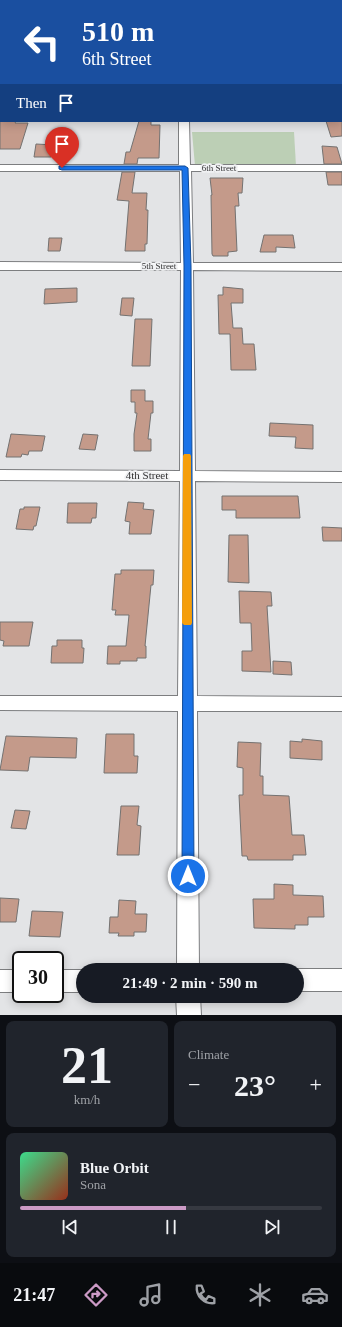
<!DOCTYPE html>
<meta charset="utf-8">
<style>
body{margin:0;font-family:Georgia,serif;background:#20242c;color:#f1f3f6;height:100vh;display:flex;flex-direction:column;font-size:15px;white-space:nowrap}
*{box-sizing:border-box;margin:0}
p{font-size:13px;color:#9ea1a6}
.icon{flex:none;width:22px;height:22px;fill:none;stroke:currentColor;stroke-width:2;stroke-linecap:round;stroke-linejoin:round}
.map{position:relative;height:1015px;overflow:hidden}
.drawer{display:flex;flex-direction:column;gap:6px;padding:6px;background:#0d0f14;flex:1}
.drawer>*{flex:none}
.hud{position:absolute;left:0px;top:0px;width:342px;height:122px;box-shadow:0 2px 10px #0003;background:#1a4fa0;color:#fff;overflow:hidden}
.speed{position:absolute;left:12px;top:951px;display:flex;gap:8px;font-size:20px;font-weight:700;text-align:center}
.speed>*{display:grid;place-content:center;width:52px;height:52px;border-radius:50%;background:#171b24;box-shadow:0 2px 10px #0003;line-height:1}
.speed .limit{border:2px solid #111;border-radius:6px;background:#fff;color:#111}
.pin{position:absolute;display:grid;place-items:center;width:34px;height:34px;color:#fff;margin:-41px -17px;border-radius:50% 50% 50% 0;rotate:-45deg;box-shadow:0 0 4px #0007}
.pin .icon{rotate:45deg}
.me{position:absolute;width:44px;margin:-22px;rotate:0deg;stroke-linejoin:round;filter:drop-shadow(0 0 3px #0008)}
.turn{display:flex;align-items:center;gap:14px;height:84px;padding:0 16px;font-size:18px}
.turn .icon{width:52px;height:52px;stroke-width:2.5}
.turn b{display:block;font-size:28px;line-height:34px}
.then{display:flex;align-items:center;height:38px;padding:0 16px;background:#0003;gap:8px;font-size:15px}
.big{font-size:30px;font-weight:800;line-height:1.1}
.drawer .widget{flex:1;display:flex;flex-direction:column;justify-content:center;gap:6px;min-width:0;padding:0 14px;border-radius:8px;background:#20242c}
.drawer .dial{align-items:center;gap:0}
.dial b{font-size:52px;line-height:1}
.song{display:flex;align-items:center;gap:12px}
.cover{width:48px;height:48px;border-radius:6px;background:linear-gradient(135deg,hsl(150 70% 55%),hsl(10 70% 35%))}
.played{height:4px;border-radius:2px;background:linear-gradient(90deg,#cc9ac6 55%,#363941 55%)}
.keys{display:flex;justify-content:space-around;direction:ltr}
.heat{display:flex;justify-content:space-between;align-items:center;font-size:22px;direction:ltr}
.drawer .tiles{flex:1;display:grid;gap:6px;grid-template-columns:1fr 1fr}
.widget:last-child{grid-column:span 2}
.trip{position:absolute;left:76px;top:963px;width:228px;height:40px;border-radius:20px;background:#171b24;box-shadow:0 2px 10px #0003;font-weight:800;line-height:40px;text-align:center}
.dock{display:flex;height:64px;justify-content:space-around;align-items:center;background:#090b0e;color:#9ea1a6}
.dock .icon{width:28px;height:28px}
.dock .current{color:#cc9ac6}
.dock b{font-size:18px;color:#f1f3f6}
.map>svg:first-child{display:block}
.built{fill:#d1d7df}
.green{fill:#bccfb5}
.building{fill:#c49a8a;stroke:#747271}
.lines{fill:none;stroke-linecap:round;stroke-linejoin:round}
.street-casing{stroke:#7d7e80;stroke-width:2}
.street{fill:#fff;fill-rule:evenodd}
.route{fill:#1a73e8;stroke:#114b97}
.slow{fill:#f59e0b}
.labels{text-anchor:middle;stroke-width:3.5;stroke-linejoin:round;paint-order:stroke}
.far-street-label{font-size:9px;fill:#333334;stroke:#f0f1f3}
.street-label{font-size:11px;fill:#333334;stroke:#f0f1f3}
</style>
<div class="map">
<svg width="342" height="1015" viewBox="0 0 342 1015">
<rect width="100%" height="100%" fill="#e3e4e6"/>
<path class="built" d="M0 0H219L220 1H1V49Z"/>
<path class="green" d="M192 132H294L296 166H195Z"/>
<g class="building">
<path d="M0 121H16L15 123H28L20 149H0Z"/>
<path d="M139 121H151V125H160L159 158H138L137 164H124L126 152H130Z"/>
<path d="M326 121H342V136L331 137Z"/>
<path d="M36 144 54 145 51 157H34Z"/>
<path d="M322 146 337 147 342 164H324Z"/>
<path d="M122 172H135L132 193H147L146 210H148L147 244H145V251H125L129 201 117 200Z"/>
<path d="M326 172H342V185H328Z"/>
<path d="M210 178H243L242 193H238L239 206H235L237 251 228 252V256H213L212 254 211 195H212Z"/>
<path d="M264 235H293L295 248 276 247V252H260Z"/>
<path d="M49 238H62L60 251H48Z"/>
<path d="M223 287 243 289V303H231L233 328H242L243 344H254L256 370H231L230 334H219L218 295H223Z"/>
<path d="M77 288V302L44 304 45 289Z"/>
<path d="M122 298H134L132 316 120 315Z"/>
<path d="M135 319H152L150 366H132Z"/>
<path d="M131 390H145V401H153V413H151L148 439H151V451H134V434L137 413H135V402H131Z"/>
<path d="M270 423 313 425V449L295 448 296 437 269 436Z"/>
<path d="M11 434 45 436 42 451H29L28 455 22 454 21 457H6Z"/>
<path d="M83 434 98 435 95 450 79 449Z"/>
<path d="M222 496H298L300 518H236V510H222Z"/>
<path d="M128 502 144 503 143 509 154 510 151 534H129L130 522 125 521Z"/>
<path d="M68 503H97L96 518H92L91 523H67Z"/>
<path d="M24 507H40L36 526H34L33 530 16 529 20 509H24Z"/>
<path d="M322 527 342 528V541H323Z"/>
<path d="M229 535H248L249 583 228 582Z"/>
<path d="M121 570H154L153 585H151L145 646H146V658H137V661H120V664H107L108 646H126L129 615H115L116 610H112L115 574H121Z"/>
<path d="M239 591 271 592 272 606H267L271 672 242 671V651H252L251 623H240Z"/>
<path d="M0 622H33L29 646H3L4 641 0 640Z"/>
<path d="M57 640H82V648H84L83 663H51L52 646H57Z"/>
<path d="M273 661 291 662 292 675 273 674Z"/>
<path d="M106 734H134V756H138L137 773H104Z"/>
<path d="M6 736 77 738 76 758 30 757 28 771 0 770Z"/>
<path d="M302 739 322 741V760L290 758V741L302 742Z"/>
<path d="M238 742 261 743 260 776H263V795L289 796 292 835H304L306 855H293V860H248L247 856H242L239 795H243V768L237 767Z"/>
<path d="M121 806H139L137 825 141 826 139 855H117Z"/>
<path d="M15 810 30 811 26 829 11 828Z"/>
<path d="M274 884 293 885V895L323 896 324 917H308V925H295V929L254 928 253 899H274Z"/>
<path d="M0 898 19 899 16 922H0Z"/>
<path d="M119 900 136 901 135 914H147L146 932H134V936H118L119 933H109L110 917H118Z"/>
<path d="M32 911 63 912 60 937 29 936Z"/>
</g>
<g class="lines">
<g class="street-casing">
<g id="street">
<rect x="277" y="0" width="9" height="1"/>
<rect x="341" y="4" width="1" height="6"/>
<path d="M341 29 342 30V36L341 35Z"/>
<rect x="0" y="45" width="1" height="6"/>
<path d="M179 121H189L190 165H342V171H191L193 263H342V271L193 270 195 471 342 472V482L195 481 197 696 342 697V711H197L199 970H177L178 711 0 710V696H178L180 481 0 480V470L180 471 181 270H0V262L181 263 180 171H0V165H179Z"/>
<path d="M297 969H342V991H297V970H295Z"/>
<rect x="0" y="970" width="21" height="22"/>
<rect x="55" y="970" width="28" height="22"/>
<path d="M176 996H200L201 1015H177Z"/>
</g>
</g>
<use href="#street" class="street"/>
</g>
<path class="route" d="M59 166H185L188 168 191 266 194 876 192 880 188 881 184 880 182 876 184 266 182 170H62L59 169Z"/>
<path class="slow" d="M184 454H190L191 456 192 623 191 625H184L182 623 183 456Z"/>
<g class="labels">
<g class="far-street-label">
<text x="219" y="171">6th Street</text>
<text x="159" y="269">5th Street</text>
</g>
<g class="street-label">
<text x="147" y="479">4th Street</text>
</g>
</g>
</svg>
<div class="speed"><div class="limit">30</div></div>
<div class="pin" style="left:62px;top:168px;background:#d93025"><svg class="icon" aria-label="arrive" viewBox="0 0 24 24"><path d="M6 21V4h12l-3 4 3 4H6"/></svg></div>
<svg class="me" style="left:188px;top:876px" viewBox="-20 -20 40 40"><circle r="17" fill="#1a73e8" stroke="#fff" stroke-width="3"/><path d="M0-11L8 9 0 5-8 9z" fill="#fff"/></svg>
<div class="trip">21:49 · 2 min · 590 m</div>
<div class="hud">
<div class="turn"><svg class="icon" aria-label="left" viewBox="0 0 24 24"><path d="M17 20v-9H6M10 6l-5 5 5 5"/></svg><div><b>510 m</b>6th Street</div></div>
<div class="then">Then<svg class="icon" aria-label="arrive" viewBox="0 0 24 24"><path d="M6 21V4h12l-3 4 3 4H6"/></svg></div>
</div>
</div>
<section class="drawer">
<div class="tiles">
<div class="widget dial"><b>21</b><p>km/h</p></div>
<div class="widget"><p>Climate</p>
<div class="heat"><a>−</a><b class="big">23°</b><a>+</a></div>
</div>
<div class="widget">
<div class="song"><i class="cover"></i><div><b>Blue Orbit</b><p>Sona</p></div></div>
<div class="played"></div>
<div class="keys"><svg class="icon" aria-label="previous" viewBox="0 0 24 24"><path d="M18 5L8 12l10 7zM5 5v14"/></svg><svg class="icon" aria-label="pause" viewBox="0 0 24 24"><path d="M8 5v14M16 5v14"/></svg><svg class="icon" aria-label="next" viewBox="0 0 24 24"><path d="M6 5l10 7-10 7zM19 5v14"/></svg></div>
</div>
</div>
</section>
<nav class="dock">
<b>21:47</b>
<svg class="icon current" aria-label="directions" viewBox="0 0 24 24"><path d="M12 3l9 9-9 9-9-9zM9 14v-3h6M13 9l2 2-2 2"/></svg>
<svg class="icon" aria-label="music" viewBox="0 0 24 24"><path d="M9 18V5l10-2v13"/><circle cx="6" cy="18" r="3"/><circle cx="16" cy="16" r="3"/></svg>
<svg class="icon" aria-label="phone" viewBox="0 0 24 24"><path d="M5 4h4l2 5-3 2q2 4 5 5l2-3 5 2v4C11 20 4 13 5 4z"/></svg>
<svg class="icon" aria-label="climate" viewBox="0 0 24 24"><path d="M12 3v18M4 7l16 10M4 17L20 7"/></svg>
<svg class="icon" aria-label="car" viewBox="0 0 24 24"><path d="M5 17H2v-5l4-1 3-4h7l3 4 3 1v5h-3M9 17h6M6 11h13"/><circle cx="7" cy="17" r="2"/><circle cx="17" cy="17" r="2"/></svg>
</nav>
